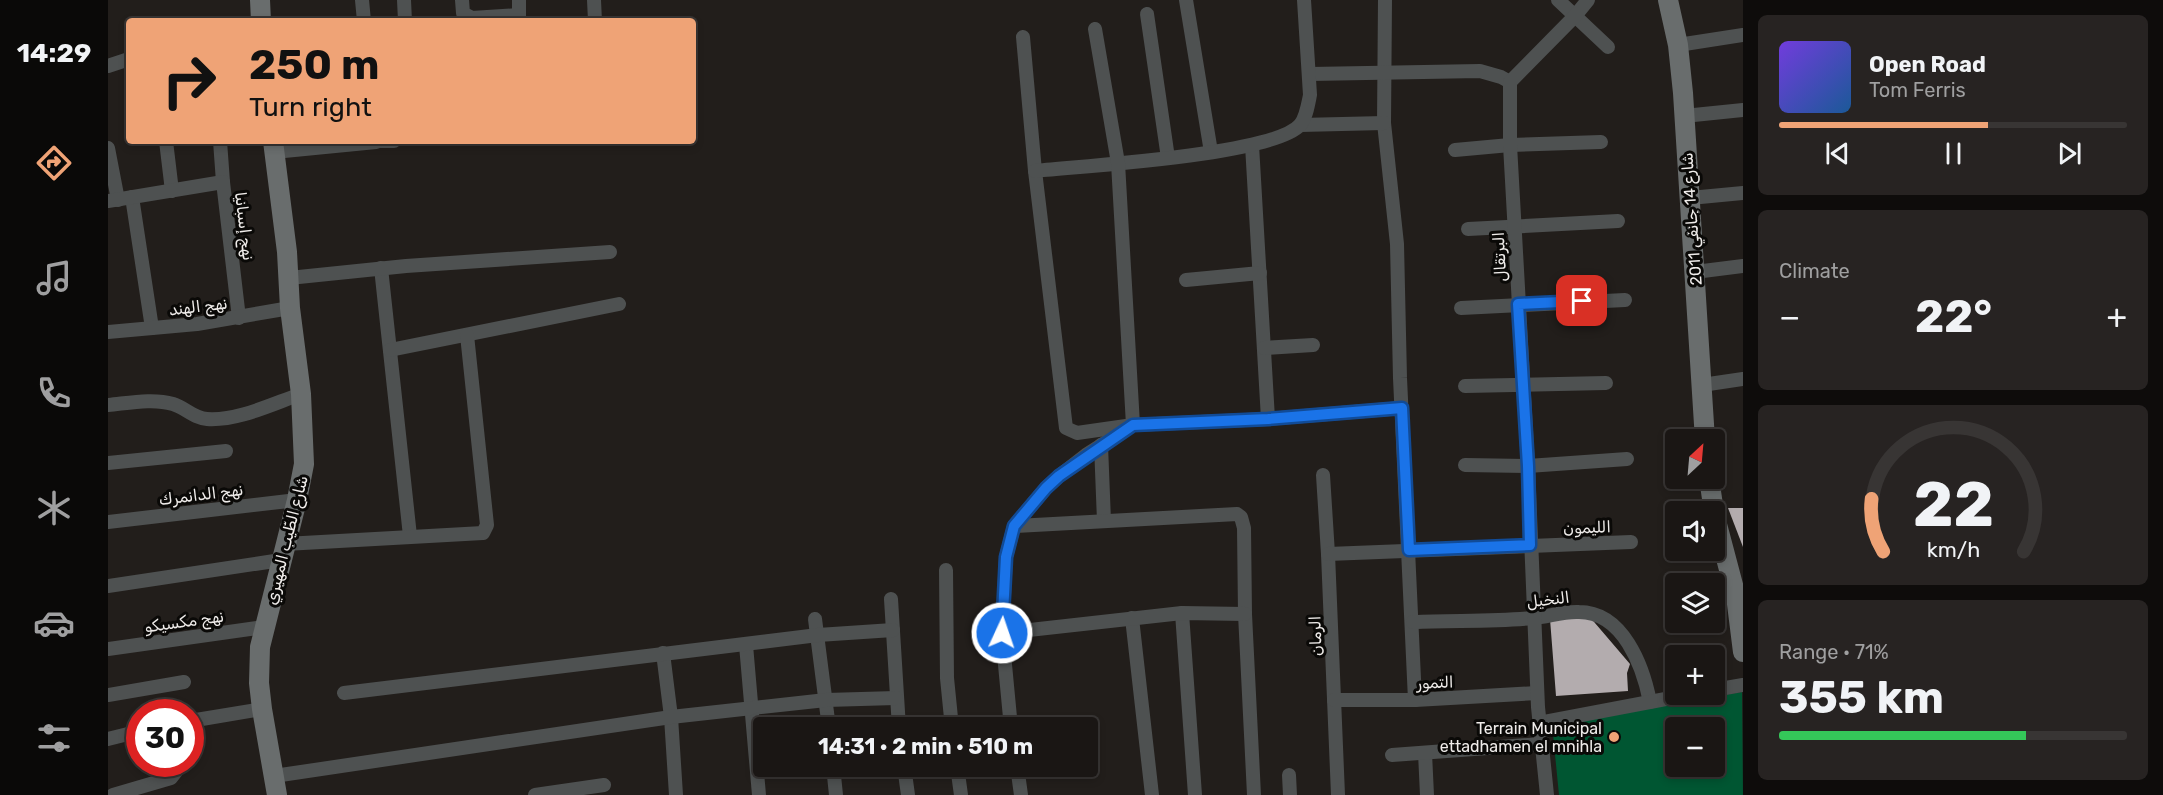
<!DOCTYPE html>
<meta charset="utf-8">
<style>
body{margin:0;font-family:Rubik,Vazirmatn,sans-serif;background:#272322;color:#f1f3f6;height:100vh;display:flex;flex-direction:column;font-size:22px;white-space:nowrap}
*{box-sizing:border-box;margin:0}
p{font-size:20px;color:#9f9fa0}
.icon{flex:none;width:33px;height:33px;fill:none;stroke:currentColor;stroke-width:2;stroke-linecap:round;stroke-linejoin:round}
.map{position:relative;flex:1;overflow:hidden}
.drawer{display:flex;flex-direction:column;gap:15px;padding:15px;background:#0e0c0b;width:420px}
.drawer>*{flex:none}
.hud{position:absolute;left:18px;top:18px;width:570px;height:126px;border-radius:6px;box-shadow:0 3px 9px #0003,0 0 0 2px #383534;background:#efa376;color:#111;overflow:hidden}
.needle{width:39px;rotate:26deg}
.fabs{position:absolute;left:1557px;top:429px;display:grid;gap:12px}
.fabs a{display:grid;place-items:center;width:60px;height:60px;border-radius:6px;background:#1a1614;box-shadow:0 3px 9px #0003,0 0 0 2px #383534;font-size:30px}
.speed{position:absolute;left:18px;top:699px;display:flex;gap:12px;font-size:30px;font-weight:700;text-align:center}
.speed>*{display:grid;place-content:center;width:78px;height:78px;border-radius:50%;background:#1a1614;box-shadow:0 3px 9px #0003,0 0 0 2px #383534;line-height:1}
.speed .limit{border:9px solid #d22;background:#fff;color:#111}
.pin{position:absolute;display:grid;place-items:center;width:51px;height:51px;color:#fff;margin:-26px;border-radius:12px;box-shadow:0 3px 9px #0006}
.me{position:absolute;width:66px;margin:-33px;rotate:3deg;stroke-linejoin:round;filter:drop-shadow(0 0 4px #0008)}
.turn{display:flex;align-items:center;gap:21px;height:126px;padding:0 24px;font-size:27px}
.turn .icon{width:78px;height:78px;stroke-width:2.5}
.turn b{display:block;font-size:42px;line-height:51px}
.big{font-size:45px;font-weight:700;line-height:1.1}
.drawer .card{flex:1;display:flex;flex-direction:column;justify-content:center;gap:9px;min-width:0;padding:0 21px;border-radius:9px;background:#272322}
.drawer .dial{align-items:center;gap:0}
.dial svg{height:156px;overflow:visible;fill:none;stroke:#383534;stroke-width:7;stroke-linecap:round;text-anchor:middle}
.dial text{fill:#f1f3f6;stroke:none}
.song{display:flex;align-items:center;gap:18px}
.cover{width:72px;height:72px;border-radius:9px;background:linear-gradient(135deg,hsl(260 70% 55%),hsl(210 70% 35%))}
.played{height:6px;border-radius:3px;background:linear-gradient(90deg,#efa376 60%,#383534 60%)}
.keys{display:flex;justify-content:space-around;direction:ltr}
.heat{display:flex;justify-content:space-between;align-items:center;font-size:33px;direction:ltr}
.charge{height:9px;border-radius:4px;background:linear-gradient(90deg,#34c759 71%,#383534 0)}
.trip{position:absolute;left:645px;top:717px;width:345px;height:60px;border-radius:6px;background:#1a1614;box-shadow:0 3px 9px #0003,0 0 0 2px #383534;font-weight:700;line-height:60px;text-align:center}
main{display:flex;flex:1;min-height:0}
.tabs{display:flex;flex-direction:column;width:108px;justify-content:space-around;align-items:center;background:#0a0908;color:#9f9fa0}
.tabs .icon{width:42px;height:42px}
.tabs .current{color:#efa376}
.tabs b{font-size:27px;color:#f1f3f6}
.map>svg:first-child{display:block}
.green{fill:#005632;fill-rule:evenodd}
.building{fill:#b3acae}
.lines{fill:none;stroke-linecap:round;stroke-linejoin:round}
.street{stroke:#4e5151;stroke-width:14}
.secondary{stroke:#696d6d;stroke-width:20}
.route-casing{stroke:#114b97;stroke-width:15}
.route{stroke:#1a73e8;stroke-width:10}
.poi-dot{fill:#efa376;stroke:#0a0907;stroke-width:2}
.labels{text-anchor:middle;stroke-width:6;stroke-linejoin:round;paint-order:stroke}
.street-label{font-size:16px;fill:#efecea;stroke:#0a0907}
.poi-label{font-size:16px;fill:#efecea;stroke:#0a0907;text-anchor:end}
</style>
<main>
<nav class="tabs">
<b>14:29</b>
<svg class="icon current" aria-label="directions" viewBox="0 0 24 24"><path d="M12 3l9 9-9 9-9-9zM9 14v-3h6M13 9l2 2-2 2"/></svg>
<svg class="icon" aria-label="music" viewBox="0 0 24 24"><path d="M9 18V5l10-2v13"/><circle cx="6" cy="18" r="3"/><circle cx="16" cy="16" r="3"/></svg>
<svg class="icon" aria-label="phone" viewBox="0 0 24 24"><path d="M5 4h4l2 5-3 2q2 4 5 5l2-3 5 2v4C11 20 4 13 5 4z"/></svg>
<svg class="icon" aria-label="climate" viewBox="0 0 24 24"><path d="M12 3v18M4 7l16 10M4 17L20 7"/></svg>
<svg class="icon" aria-label="car" viewBox="0 0 24 24"><path d="M5 17H2v-5l4-1 3-4h7l3 4 3 1v5h-3M9 17h6M6 11h13"/><circle cx="7" cy="17" r="2"/><circle cx="17" cy="17" r="2"/></svg>
<svg class="icon" aria-label="filters" viewBox="0 0 24 24"><path d="M4 7h16M4 17h16"/><circle cx="9" cy="7" r="2"/><circle cx="15" cy="17" r="2"/></svg>
</nav>
<div class="map">
<svg width="1635" height="795" viewBox="0 0 1635 795">
<rect width="100%" height="100%" fill="#221e1b"/>
<path class="green" d="M1634 692 1635 795H1451L1444 724ZM1568 728H1606V766H1568Z"/>
<g class="building">
<path d="M1620 508H1635V547Z"/>
<path d="M1481 616 1522 664 1519 673 1520 691 1448 696 1442 619Z"/>
</g>
<g class="lines">
<g class="street">
<path d="M254 0 256 21"/>
<path d="M296 0 297 21"/>
<path d="M354 0 355 13 364 18 411 15"/>
<path d="M486 0 487 21"/>
<path d="M1078 0 1103 152"/>
<path d="M1277 0 1276 123 1289 244 1292 378 1307 700"/>
<path d="M1450 0 1500 47"/>
<path d="M1039 14 1060 158"/>
<path d="M411 21V0"/>
<path d="M915 37 927 171 958 428 969 433 1025 425 1160 419 1294 408"/>
<path d="M1570 45 1635 35"/>
<path d="M0 66 21 59"/>
<path d="M1202 74 1372 71 1393 77 1402 82"/>
<path d="M1576 116 1635 110"/>
<path d="M1192 125 1276 123"/>
<path d="M58 141 64 191"/>
<path d="M112 141 115 182"/>
<path d="M268 141H286"/>
<path d="M1144 145 1160 419"/>
<path d="M0 148 10 200"/>
<path d="M1347 150 1402 145 1493 142"/>
<path d="M166 152 268 142"/>
<path d="M927 171C974 166 1165 155 1192 125 1198 118 1200 105 1202 95L1196 0"/>
<path d="M24 197 44 328"/>
<path d="M1582 198 1635 193"/>
<path d="M0 201 115 182 131 318"/>
<path d="M1360 229 1510 221"/>
<path d="M273 268 302 536"/>
<path d="M1587 272 1635 266"/>
<path d="M181 278 298 266 502 252"/>
<path d="M1078 280 1152 273"/>
<path d="M1353 308 1517 300"/>
<path d="M0 332 89 324 182 308"/>
<path d="M1156 348 1205 345"/>
<path d="M282 350 511 304"/>
<path d="M1594 385 1635 379"/>
<path d="M1357 386 1498 383"/>
<path d="M0 405C21 403 45 398 65 404 78 408 85 418 99 419 130 421 164 404 193 394"/>
<path d="M993 445 996 521"/>
<path d="M0 463 118 451"/>
<path d="M1357 465 1420 466 1519 459"/>
<path d="M1215 475 1220 554 1230 795"/>
<path d="M0 522 189 500"/>
<path d="M906 526 1129 514 1133 517 1136 528 1137 614 1146 795"/>
<path d="M177 544 375 533 379 525 359 335"/>
<path d="M1220 554 1523 542"/>
<path d="M838 570 839 678 844 728"/>
<path d="M0 586 173 560"/>
<path d="M783 599 791 728"/>
<path d="M1074 613 1087 795"/>
<path d="M1024 618 1044 795"/>
<path d="M707 619 721 728"/>
<path d="M1305 622C1345 620 1385 622 1425 618 1440 617 1455 611 1471 612 1515 612 1535 666 1542 702"/>
<path d="M894 633 1074 613 1137 614"/>
<path d="M638 645 651 795"/>
<path d="M0 649 156 627"/>
<path d="M555 653 563 717 568 795"/>
<path d="M1606 690 1635 685"/>
<path d="M236 693 710 635 785 630"/>
<path d="M0 695 76 682"/>
<path d="M1226 700H1307L1429 693"/>
<path d="M82 721 154 709"/>
<path d="M1431 723 1584 694"/>
<path d="M903 728 894 633 898 557 906 526 938 488 951 476 978 455 1025 425 1010 163 987 29"/>
<path d="M0 739 32 731"/>
<path d="M1317 753 1319 795"/>
<path d="M1284 755 1433 744"/>
<path d="M725 766 728 795"/>
<path d="M796 766 800 795"/>
<path d="M849 766 853 795"/>
<path d="M909 766 913 795"/>
<path d="M1181 775 1182 795"/>
<path d="M166 776 563 717 718 700 788 698"/>
<path d="M5 795 63 778 70 769 71 764"/>
<path d="M427 795 496 785"/>
<path d="M1439 795 1430 707 1420 466 1402 145V82L1467 16 1480 0"/>
</g>
<g class="secondary">
<path d="M152 0 153 21"/>
<path d="M1560 0 1570 45 1575 93 1597 440"/>
<path d="M165 141 179 252 182 308 193 394 196 464 189 500 152 647 151 683 154 709 169 795"/>
<path d="M1601 478 1606 512"/>
<path d="M1606 513 1628 596 1635 652"/>
</g>
</g>
<g class="lines">
<g class="route-casing">
<path id="route" d="M894 633 898 557 906 526 938 488 951 476 1025 425 1160 419 1294 408 1301 550 1422 545 1420 466 1410 304 1474 301"/>
</g>
<use href="#route" class="route"/>
</g>
<circle class="poi-dot" cx="1506" cy="737" r="6"/>
<g class="labels">
<g class="street-label">
<text transform="translate(1583 219) rotate(-94)" y="6">شارع 14 جانفي 2011</text>
<text transform="translate(137 226) rotate(83)" y="6">نهج إسبانيا</text>
<text transform="translate(1391 257) rotate(-93)" y="6">البرتقال</text>
<text transform="translate(90 306) rotate(-7)" y="6">نهج الهند</text>
<text transform="translate(93 494) rotate(-7)" y="6">نهج الدانمرك</text>
<text transform="translate(1479 527) rotate(-2)" y="6">الليمون</text>
<text transform="translate(178 540) rotate(-76)" y="6">شارع الطّيب المهيري</text>
<text transform="translate(1440 599) rotate(-7)" y="6">النخيل</text>
<text transform="translate(76 621) rotate(-8)" y="6">نهج مكسيكو</text>
<text transform="translate(1207 636) rotate(-92)" y="6">الرمان</text>
<text transform="translate(1327 682) rotate(-2)" y="6">التمور</text>
</g>
<g class="poi-label">
<text x="1494" y="734">Terrain Municipal<tspan x="1494" dy="18">ettadhamen el mnihla</tspan></text>
</g>
</g>
</svg>
<div class="fabs">
<a><svg class="needle" viewBox="-14 -14 28 28"><path d="M0-13l5 13h-10z" fill="#e53935"/><path d="M0 13l5-13h-10z" fill="#9f9fa0"/></svg></a>
<a><svg class="icon" aria-label="sound" viewBox="0 0 24 24"><path d="M4 9h4l5-4v14l-5-4H4zM17 9q2 3 0 6"/></svg></a>
<a><svg class="icon" aria-label="layers" viewBox="0 0 24 24"><path d="M12 4l9 5-9 5-9-5zM3 14l9 5 9-5"/></svg></a>
<a>+</a>
<a>−</a>
</div>
<div class="speed"><div class="limit">30</div></div>
<div class="pin" style="left:1474px;top:301px;background:#d93025"><svg class="icon" aria-label="arrive" viewBox="0 0 24 24"><path d="M6 21V4h12l-3 4 3 4H6"/></svg></div>
<svg class="me" style="left:894px;top:633px" viewBox="-20 -20 40 40"><circle r="17" fill="#1a73e8" stroke="#fff" stroke-width="3"/><path d="M0-11L8 9 0 5-8 9z" fill="#fff"/></svg>
<div class="trip">14:31 · 2 min · 510 m</div>
<div class="hud">
<div class="turn"><svg class="icon" aria-label="right" viewBox="0 0 24 24"><path d="M7 20v-9h11M14 6l5 5-5 5"/></svg><div><b>250 m</b>Turn right</div></div>
</div>
</div>
<section class="drawer">
<div class="card">
<div class="song"><i class="cover"></i><div><b>Open Road</b><p>Tom Ferris</p></div></div>
<div class="played"></div>
<div class="keys"><svg class="icon" aria-label="previous" viewBox="0 0 24 24"><path d="M18 5L8 12l10 7zM5 5v14"/></svg><svg class="icon" aria-label="pause" viewBox="0 0 24 24"><path d="M8 5v14M16 5v14"/></svg><svg class="icon" aria-label="next" viewBox="0 0 24 24"><path d="M6 5l10 7-10 7zM19 5v14"/></svg></div>
</div>
<div class="card"><p>Climate</p>
<div class="heat"><a>−</a><b class="big">22°</b><a>+</a></div>
</div>
<div class="card dial"><svg viewBox="0 0 100 80">
<path d="M14 69A42 42 0 1 1 86 69"/>
<path d="M14 69A42 42 0 0 1 8 42" stroke="#efa376"/>
<text x="50" y="56" font-size="32" font-weight="700">22</text>
<text x="50" y="72" font-size="11">km/h</text>
</svg></div>
<div class="card"><p>Range · 71%</p><b class="big">355 km</b><div class="charge"></div></div>
</section>
</main>
